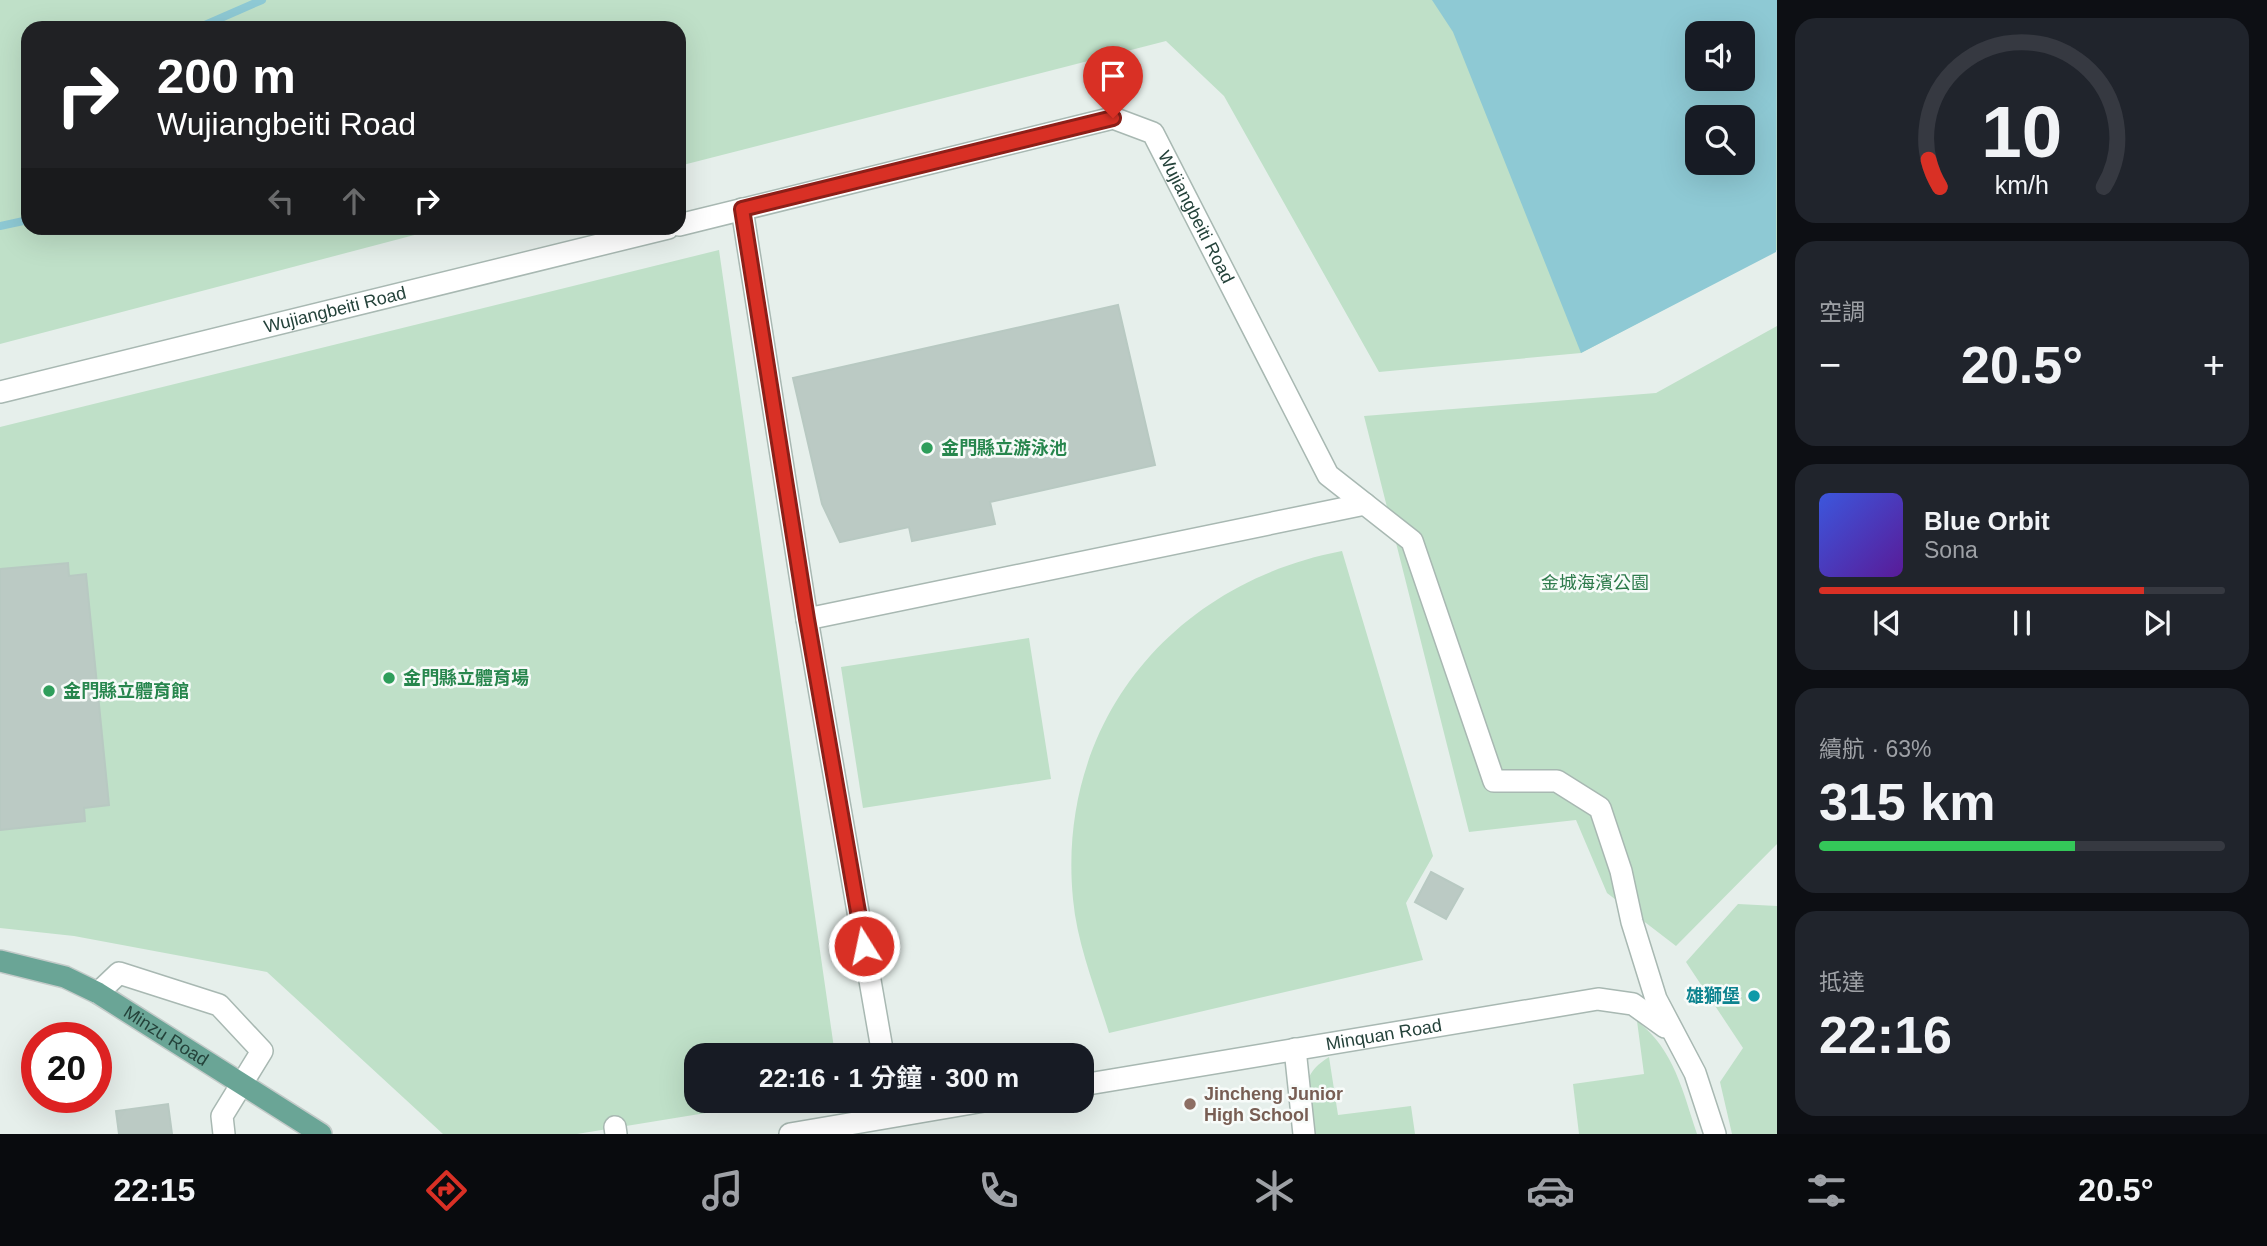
<!DOCTYPE html>
<html lang="zh-TW">
<meta charset="utf-8">
<style>
body{margin:0;font-family:Arial,"Noto Sans TC",sans-serif;background:#20242c;color:#f1f3f6;height:100vh;display:flex;flex-direction:column;font-size:26px;white-space:nowrap}
*{box-sizing:border-box;margin:0}
p{font-size:23px;color:#9ea1a6}
.icon{flex:none;width:38px;height:38px;fill:none;stroke:currentColor;stroke-width:2;stroke-linecap:round;stroke-linejoin:round}
.map{position:relative;flex:1;overflow:hidden}
.sheet{display:flex;flex-direction:column;gap:18px;padding:18px;background:#0d0f14;width:490px}
.sheet>*{flex:none}
.banner{position:absolute;left:21px;top:21px;width:665px;height:214px;border-radius:21px;box-shadow:0 7px 28px #0002;background:#202124;color:#fff;overflow:hidden}
.buttons{position:absolute;left:1685px;top:21px;display:grid;gap:14px}
.buttons a{display:grid;place-items:center;width:70px;height:70px;border-radius:14px;background:#171b24;box-shadow:0 7px 28px #0002;font-size:35px}
.speed{position:absolute;left:21px;top:1022px;display:flex;gap:14px;font-size:35px;font-weight:700;text-align:center}
.speed>*{display:grid;place-content:center;width:91px;height:91px;border-radius:50%;background:#171b24;box-shadow:0 7px 28px #0002;line-height:1}
.speed .limit{border:10px solid #d22;background:#fff;color:#111}
.pin{position:absolute;display:grid;place-items:center;width:60px;height:60px;color:#fff;margin:-72px -30px;border-radius:50% 50% 50% 0;rotate:-45deg;box-shadow:0 0 7px #0007}
.pin .icon{rotate:45deg}
.me{position:absolute;width:77px;margin:-38px;rotate:350deg;stroke-linejoin:round;filter:drop-shadow(0 0 5px #0008)}
.turn{display:flex;align-items:center;gap:24px;height:147px;padding:0 21px;font-size:32px}
.turn .icon{width:91px;height:91px;stroke-width:2.5}
.turn b{display:block;font-size:49px;line-height:60px}
.lanes{display:flex;align-items:center;height:66px;padding:0 21px;background:#0003;justify-content:center;gap:35px;direction:ltr}
.lanes .off{opacity:.35}
.big{font-size:52px;font-weight:600;line-height:1.1}
.sheet .widget{flex:1;display:flex;flex-direction:column;justify-content:center;gap:10px;min-width:0;padding:0 24px;border-radius:21px;background:#20242c}
.sheet .dial{align-items:center;gap:0}
.dial svg{height:182px;overflow:visible;fill:none;stroke:#363941;stroke-width:7;stroke-linecap:round;text-anchor:middle}
.dial text{fill:#f1f3f6;stroke:none}
.song{display:flex;align-items:center;gap:21px}
.cover{width:84px;height:84px;border-radius:10px;background:linear-gradient(135deg,hsl(230 70% 55%),hsl(270 70% 35%))}
.played{height:7px;border-radius:4px;background:linear-gradient(90deg,#d93025 80%,#363941 80%)}
.keys{display:flex;justify-content:space-around;direction:ltr}
.heat{display:flex;justify-content:space-between;align-items:center;font-size:38px;direction:ltr}
.charge{height:10px;border-radius:5px;background:linear-gradient(90deg,#34c759 63%,#363941 0)}
.trip{position:absolute;left:684px;top:1043px;width:410px;height:70px;border-radius:21px;background:#171b24;box-shadow:0 7px 28px #0002;font-weight:600;line-height:70px;text-align:center}
.dock{display:flex;height:112px;justify-content:space-around;align-items:center;background:#090b0e;color:#9ea1a6}
.dock .icon{width:49px;height:49px}
.dock .selected{color:#d93025}
.dock b{font-size:32px;color:#f1f3f6}
main{display:flex;flex:1;min-height:0}
.map>svg:first-child{display:block}
.green{fill:#bfe0c8;fill-rule:evenodd}
.water{fill:#8ec9d4;fill-rule:evenodd}
.lines{fill:none;stroke-linecap:round;stroke-linejoin:round}
.stream{stroke:#8ec9d4;stroke-width:8}
.building{fill:#bbcac4;stroke:#b8c9c2;stroke-width:2}
.minor-casing{stroke:#a8b8b2;stroke-width:24}
.major-casing{stroke:#c2cac8;stroke-width:24}
.minor{stroke:#fff;stroke-width:21}
.major{stroke:#6aa596;stroke-width:21}
.route-casing{stroke:#8d1f18;stroke-width:18}
.route{stroke:#d93025;stroke-width:12}
.leisure-dot{fill:#2e9e5b;stroke:#f7fbf9;stroke-width:2.5}
.culture-dot{fill:#0f9aa8;stroke:#f7fbf9;stroke-width:2.5}
.education-dot{fill:#8d6e63;stroke:#f7fbf9;stroke-width:2.5}
.labels{text-anchor:middle;stroke-width:5;stroke-linejoin:round;paint-order:stroke}
.street-label{font-size:18px;fill:#24423a;stroke:#f7fbf9}
.leisure-label{font-size:18px;font-weight:bold;fill:#27864d;stroke:#f7fbf9;text-anchor:start}
.park-label{font-size:18px;fill:#2d7a4b;stroke:#f7fbf9}
.culture-label{font-size:18px;font-weight:bold;fill:#0d838f;stroke:#f7fbf9;text-anchor:end}
.education-label{font-size:18px;font-weight:bold;fill:#785e54;stroke:#f7fbf9;text-anchor:start}
</style>
<main>
<div class="map">
<svg width="1777" height="1134" viewBox="0 0 1777 1134">
<rect width="100%" height="100%" fill="#e6efeb"/>
<g class="green">
<path d="M0 0H1777V250L1581 353 1379 372 1224 96 1166 41 679 166V28H28V228H441L0 344ZM1698 33H1743V79H1698ZM1698 117H1743V163H1698Z"/>
<path d="M719 250 835 1055H696V1101H779L577 1134H443L267 972 74 936 0 928V427Z"/>
<path d="M1777 326V844L1676 946 1607 893 1576 820 1469 832 1364 416 1656 393Z"/>
<path d="M1342 551 1433 856 1406 903 1423 960 1109 1033C1096 990 1077 944 1073 899 1056 723 1172 583 1342 551Z"/>
<path d="M1029 638 1051 779 863 808 841 667Z"/>
<path d="M1738 904 1777 906V1134H1732L1720 1082 1743 1048 1686 962Z"/>
<path d="M1637 1021C1674 1049 1683 1092 1697 1134H1579L1573 1084 1644 1074Z"/>
<path d="M1329 1057 1338 1115 1411 1106 1415 1134H1313C1309 1098 1295 1078 1329 1057Z"/>
</g>
<path class="water" d="M1432 0H1777L1776 252 1581 353 1453 32ZM1698 33H1743V79H1698ZM1698 117H1743V163H1698Z"/>
<g class="lines">
<g class="stream">
<path d="M198 28 262 0"/>
<path d="M0 226 28 220"/>
</g>
</g>
<g class="building">
<path d="M1118 305 1155 465 990 502 995 524 912 541 909 527 840 542 822 504 793 378Z"/>
<path d="M68 563 69 576 86 574 109 805 84 808 85 821 0 830V569Z"/>
<path d="M1431 872 1463 889 1446 919 1415 902Z"/>
<path d="M168 1104 172 1134H119L116 1111Z"/>
</g>
<g class="lines">
<g class="minor-casing">
<g id="minor">
<path d="M742 209 807 619 883 1055"/>
<path id="s1" d="M679 225 1113 118 1153 133 1328 475 1412 541 1494 781H1557L1600 808 1621 871 1632 922 1656 999 1695 1073 1715 1134"/>
<path id="s2" d="M0 392 668 228"/>
<path d="M807 619 1365 504"/>
<path d="M98 993 119 973 219 1005 262 1051 222 1116 224 1134"/>
<path d="M1295 1049 1304 1134"/>
<path id="s3" d="M1082 1085 1598 999 1633 1004 1665 1027"/>
<path d="M615 1127 616 1134"/>
<path d="M790 1134 984 1101"/>
</g>
</g>
<g class="major-casing">
<g id="major">
<path id="s4" d="M0 961 65 977 98 993 321 1134"/>
</g>
</g>
<use href="#minor" class="minor"/>
<use href="#major" class="major"/>
</g>
<g class="lines">
<g class="route-casing">
<path id="route" d="M864 946 807 619 742 209 1113 118"/>
</g>
<use href="#route" class="route"/>
</g>
<g class="leisure-dot">
<circle cx="927" cy="448" r="7"/>
<circle cx="389" cy="678" r="7"/>
<circle cx="49" cy="691" r="7"/>
</g>
<circle class="culture-dot" cx="1754" cy="996" r="7"/>
<circle class="education-dot" cx="1190" cy="1104" r="7"/>
<g class="labels">
<g class="street-label">
<text dy="6" stroke="none"><textPath href="#s1" startOffset="584">Wujiangbeiti Road</textPath></text>
<text dy="6" stroke="none"><textPath href="#s2" startOffset="345">Wujiangbeiti Road</textPath></text>
<text dy="6" stroke="none"><textPath href="#s3" startOffset="306">Minquan Road</textPath></text>
<text dy="6" stroke="none"><textPath href="#s4" startOffset="184">Minzu Road</textPath></text>
</g>
<g class="leisure-label">
<text x="941" y="454">金門縣立游泳池</text>
<text x="403" y="684">金門縣立體育場</text>
<text x="63" y="697">金門縣立體育館</text>
</g>
<g class="park-label">
<text x="1595" y="589">金城海濱公園</text>
</g>
<g class="culture-label">
<text x="1740" y="1002">雄獅堡</text>
</g>
<g class="education-label">
<text x="1204" y="1100">Jincheng Junior<tspan x="1204" dy="21">High School</tspan></text>
</g>
</g>
</svg>
<div class="buttons">
<a><svg class="icon" aria-label="sound" viewBox="0 0 24 24"><path d="M4 9h4l5-4v14l-5-4H4zM17 9q2 3 0 6"/></svg></a>
<a><svg class="icon" aria-label="search" viewBox="0 0 24 24"><circle cx="10" cy="10" r="6"/><path d="M15 15l6 6"/></svg></a>
</div>
<div class="speed"><div class="limit">20</div></div>
<div class="pin" style="left:1113px;top:118px;background:#d93025"><svg class="icon" aria-label="arrive" viewBox="0 0 24 24"><path d="M6 21V4h12l-3 4 3 4H6"/></svg></div>
<svg class="me" style="left:864px;top:946px" viewBox="-20 -20 40 40"><circle r="17" fill="#d93025" stroke="#fff" stroke-width="3"/><path d="M0-11L8 9 0 5-8 9z" fill="#fff"/></svg>
<div class="trip">22:16 · 1 分鐘 · 300 m</div>
<div class="banner">
<div class="turn"><svg class="icon" aria-label="right" viewBox="0 0 24 24"><path d="M7 20v-9h11M14 6l5 5-5 5"/></svg><div><b>200 m</b>Wujiangbeiti Road</div></div>
<div class="lanes"><svg class="icon off" aria-label="left" viewBox="0 0 24 24"><path d="M17 20v-9H6M10 6l-5 5 5 5"/></svg><svg class="icon off" aria-label="ahead" viewBox="0 0 24 24"><path d="M12 20V5M6 11l6-6 6 6"/></svg><svg class="icon" aria-label="right" viewBox="0 0 24 24"><path d="M7 20v-9h11M14 6l5 5-5 5"/></svg></div>
</div>
</div>
<section class="sheet">
<div class="widget dial"><svg viewBox="0 0 100 80">
<path d="M14 69A42 42 0 1 1 86 69"/>
<path d="M14 69A42 42 0 0 1 9 57" stroke="#d93025"/>
<text x="50" y="56" font-size="32" font-weight="700">10</text>
<text x="50" y="72" font-size="11">km/h</text>
</svg></div>
<div class="widget"><p>空調</p>
<div class="heat"><a>−</a><b class="big">20.5°</b><a>+</a></div>
</div>
<div class="widget">
<div class="song"><i class="cover"></i><div><b>Blue Orbit</b><p>Sona</p></div></div>
<div class="played"></div>
<div class="keys"><svg class="icon" aria-label="previous" viewBox="0 0 24 24"><path d="M18 5L8 12l10 7zM5 5v14"/></svg><svg class="icon" aria-label="pause" viewBox="0 0 24 24"><path d="M8 5v14M16 5v14"/></svg><svg class="icon" aria-label="next" viewBox="0 0 24 24"><path d="M6 5l10 7-10 7zM19 5v14"/></svg></div>
</div>
<div class="widget"><p>續航 · 63%</p><b class="big">315 km</b><div class="charge"></div></div>
<div class="widget"><p>抵達</p><b class="big">22:16</b></div>
</section>
</main>
<nav class="dock">
<b>22:15</b>
<svg class="icon selected" aria-label="directions" viewBox="0 0 24 24"><path d="M12 3l9 9-9 9-9-9zM9 14v-3h6M13 9l2 2-2 2"/></svg>
<svg class="icon" aria-label="music" viewBox="0 0 24 24"><path d="M9 18V5l10-2v13"/><circle cx="6" cy="18" r="3"/><circle cx="16" cy="16" r="3"/></svg>
<svg class="icon" aria-label="phone" viewBox="0 0 24 24"><path d="M5 4h4l2 5-3 2q2 4 5 5l2-3 5 2v4C11 20 4 13 5 4z"/></svg>
<svg class="icon" aria-label="climate" viewBox="0 0 24 24"><path d="M12 3v18M4 7l16 10M4 17L20 7"/></svg>
<svg class="icon" aria-label="car" viewBox="0 0 24 24"><path d="M5 17H2v-5l4-1 3-4h7l3 4 3 1v5h-3M9 17h6M6 11h13"/><circle cx="7" cy="17" r="2"/><circle cx="17" cy="17" r="2"/></svg>
<svg class="icon" aria-label="filters" viewBox="0 0 24 24"><path d="M4 7h16M4 17h16"/><circle cx="9" cy="7" r="2"/><circle cx="15" cy="17" r="2"/></svg>
<b>20.5°</b>
</nav>
